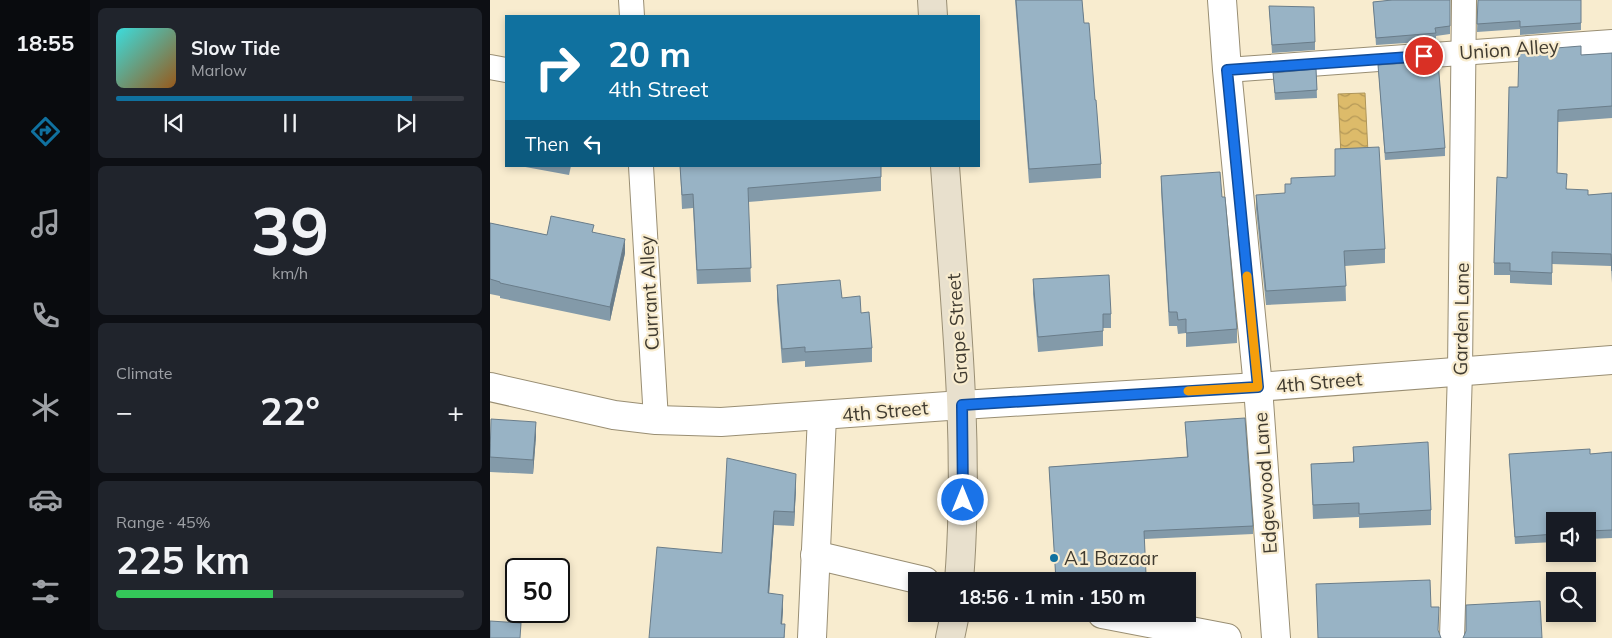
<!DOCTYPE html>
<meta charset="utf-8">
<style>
body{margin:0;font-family:Mulish,sans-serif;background:#20242c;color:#f1f3f6;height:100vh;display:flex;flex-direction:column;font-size:19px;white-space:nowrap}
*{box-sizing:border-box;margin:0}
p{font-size:16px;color:#9ea1a6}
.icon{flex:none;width:28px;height:28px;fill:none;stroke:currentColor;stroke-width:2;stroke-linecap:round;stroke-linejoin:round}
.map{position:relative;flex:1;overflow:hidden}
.side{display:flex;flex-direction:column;gap:8px;padding:8px;background:#0d0f14;width:400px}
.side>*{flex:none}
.hud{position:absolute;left:15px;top:15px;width:475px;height:152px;border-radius:0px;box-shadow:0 2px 8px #0003;background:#10719f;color:#fff;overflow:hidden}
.fabs{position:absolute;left:1056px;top:512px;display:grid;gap:10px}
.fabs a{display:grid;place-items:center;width:50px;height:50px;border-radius:0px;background:#171b24;box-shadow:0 2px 8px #0003;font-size:25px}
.speed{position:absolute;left:15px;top:558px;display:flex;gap:10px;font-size:25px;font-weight:700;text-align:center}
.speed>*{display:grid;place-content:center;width:65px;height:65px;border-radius:50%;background:#171b24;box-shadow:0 2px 8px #0003;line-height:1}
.speed .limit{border:2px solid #111;border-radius:8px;background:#fff;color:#111}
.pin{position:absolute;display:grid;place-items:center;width:42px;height:42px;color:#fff;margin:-21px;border:2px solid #fff;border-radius:50%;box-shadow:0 1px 5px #0007}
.me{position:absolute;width:55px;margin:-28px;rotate:0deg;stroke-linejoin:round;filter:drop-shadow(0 0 4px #0008)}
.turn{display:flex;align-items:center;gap:18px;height:105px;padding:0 20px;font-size:22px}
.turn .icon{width:65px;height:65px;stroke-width:2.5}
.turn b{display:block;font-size:35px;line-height:42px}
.then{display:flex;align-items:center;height:48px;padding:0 20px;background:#0003;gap:10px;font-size:19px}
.big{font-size:38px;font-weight:700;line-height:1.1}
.side .card{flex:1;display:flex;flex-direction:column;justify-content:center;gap:8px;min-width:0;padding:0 18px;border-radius:8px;background:#20242c}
.side .dial{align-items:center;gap:0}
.dial b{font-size:65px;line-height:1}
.song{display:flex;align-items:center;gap:15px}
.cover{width:60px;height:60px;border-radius:8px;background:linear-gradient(135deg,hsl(180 70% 55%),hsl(30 70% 35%))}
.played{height:5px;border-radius:2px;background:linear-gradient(90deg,#10719f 85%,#363941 85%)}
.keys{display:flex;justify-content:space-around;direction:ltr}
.heat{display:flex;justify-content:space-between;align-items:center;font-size:28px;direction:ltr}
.charge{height:8px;border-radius:4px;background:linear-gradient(90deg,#34c759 45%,#363941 0)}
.trip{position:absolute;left:418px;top:572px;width:288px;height:50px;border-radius:0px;background:#171b24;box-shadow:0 2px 8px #0003;font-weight:700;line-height:50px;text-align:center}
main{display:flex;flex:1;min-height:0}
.tab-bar{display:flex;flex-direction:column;width:90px;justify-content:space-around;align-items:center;background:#090b0e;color:#9ea1a6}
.tab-bar .icon{width:35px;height:35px}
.tab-bar .current{color:#10719f}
.tab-bar b{font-size:22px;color:#f1f3f6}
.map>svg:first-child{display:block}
.water{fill:url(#water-waves);stroke:#ae9559}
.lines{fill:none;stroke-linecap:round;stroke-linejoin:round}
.lane-casing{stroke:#998e73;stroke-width:26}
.street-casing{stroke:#998e73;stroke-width:30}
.secondary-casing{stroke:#998e73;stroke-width:30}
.lane{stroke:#fff;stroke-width:24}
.street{stroke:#fff;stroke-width:28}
.secondary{stroke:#e8e0cd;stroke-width:28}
.wall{fill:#839aa9}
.shaded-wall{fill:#6a7d8a}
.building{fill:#98b3c5;stroke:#6a7d8a}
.route-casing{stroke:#114b97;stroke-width:12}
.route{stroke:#1a73e8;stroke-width:9}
.slow{stroke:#f59e0b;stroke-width:9}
.poi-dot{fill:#10719f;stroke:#f8eccf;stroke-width:2}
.labels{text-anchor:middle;stroke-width:4.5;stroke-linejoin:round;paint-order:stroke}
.street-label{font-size:19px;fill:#403b30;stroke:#f8eccf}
.poi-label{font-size:19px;fill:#403b30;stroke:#f8eccf;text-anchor:start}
</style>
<main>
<nav class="tab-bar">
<b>18:55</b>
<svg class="icon current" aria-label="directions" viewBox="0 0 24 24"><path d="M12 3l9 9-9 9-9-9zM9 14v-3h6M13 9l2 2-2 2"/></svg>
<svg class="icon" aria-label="music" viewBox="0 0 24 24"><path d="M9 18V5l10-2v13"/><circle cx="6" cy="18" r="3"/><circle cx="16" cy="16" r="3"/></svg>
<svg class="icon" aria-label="phone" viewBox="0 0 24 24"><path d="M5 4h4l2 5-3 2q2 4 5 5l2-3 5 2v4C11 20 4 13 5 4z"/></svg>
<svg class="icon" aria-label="climate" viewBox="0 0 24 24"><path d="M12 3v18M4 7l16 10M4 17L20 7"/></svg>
<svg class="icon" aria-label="car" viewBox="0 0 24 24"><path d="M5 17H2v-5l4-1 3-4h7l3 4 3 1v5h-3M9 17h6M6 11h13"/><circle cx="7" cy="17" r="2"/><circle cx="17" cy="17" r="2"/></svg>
<svg class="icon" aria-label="filters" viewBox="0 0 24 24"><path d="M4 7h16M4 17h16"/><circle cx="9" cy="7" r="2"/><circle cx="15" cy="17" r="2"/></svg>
</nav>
<section class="side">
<div class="card">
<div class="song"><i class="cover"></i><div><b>Slow Tide</b><p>Marlow</p></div></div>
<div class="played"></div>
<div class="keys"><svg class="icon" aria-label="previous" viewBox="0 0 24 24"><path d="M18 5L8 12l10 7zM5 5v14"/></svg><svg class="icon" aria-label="pause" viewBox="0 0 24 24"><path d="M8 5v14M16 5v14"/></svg><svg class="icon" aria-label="next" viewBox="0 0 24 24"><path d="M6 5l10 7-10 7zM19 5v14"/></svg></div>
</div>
<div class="card dial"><b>39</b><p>km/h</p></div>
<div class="card"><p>Climate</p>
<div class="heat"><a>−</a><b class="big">22°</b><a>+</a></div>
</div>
<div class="card"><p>Range · 45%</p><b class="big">225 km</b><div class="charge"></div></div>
</section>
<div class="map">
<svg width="1122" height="638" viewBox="0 0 1122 638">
<defs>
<pattern id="water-waves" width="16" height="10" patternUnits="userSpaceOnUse" patternTransform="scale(1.25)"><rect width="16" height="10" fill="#ddbb6a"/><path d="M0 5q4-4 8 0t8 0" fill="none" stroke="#b59958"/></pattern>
</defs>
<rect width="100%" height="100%" fill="#f8eccf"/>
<path class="water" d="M875 93 878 153 851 155 848 94Z"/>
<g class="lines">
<g class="lane-casing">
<g id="lane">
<path d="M141 0 142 16"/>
<path d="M0 67 16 70"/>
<path d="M737 70 1122 42"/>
<path d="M151 166 166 420"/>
<path d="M962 638 970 371 974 0"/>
</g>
</g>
<g class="street-casing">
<g id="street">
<path d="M732 0 737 70 768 387 786 638"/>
<path d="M0 387 124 415 166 420 231 422 472 405 768 387 1122 360"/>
<path d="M325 555 435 581"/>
<path d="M612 614 737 638"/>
<path d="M322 638 332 416"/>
</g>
</g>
<g class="secondary-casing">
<g id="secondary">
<path d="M442 0 443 16"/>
<path d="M455 166C465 304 480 443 469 581"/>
<path d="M460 638 465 614"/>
</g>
</g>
<use href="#lane" class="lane"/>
<use href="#street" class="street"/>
<use href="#secondary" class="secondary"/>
</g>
<g class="wall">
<path d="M525 0H592L594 23 605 100 611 164V178L539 183Z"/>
<path d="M902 0H960V34L946 36V41L886 45 883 2Z"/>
<path d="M988 0H1091V30L1030 35V29L987 32Z"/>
<path d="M779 6 825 42V50L782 53Z"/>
<path d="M1122 53V118L1068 122 1067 173 1077 189 1098 195 1122 193V283L1121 266 1062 264V285L1020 283V275H1004V263L1017 178 1028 87 1091 55Z"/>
<path d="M888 65 955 148V156L895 160Z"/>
<path d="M826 69 827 98 785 100 783 73Z"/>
<path d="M30 166H81L79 175Z"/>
<path d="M190 166H391V191L258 202 261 282 207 284 203 208 192 209Z"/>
<path d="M671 176 732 197 747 329V343L696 347V333L688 334 687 326H679L671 190Z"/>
<path d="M766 195 895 249V263L855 266 856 301 776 305 766 209Z"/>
<path d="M0 223 57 235 104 232 135 253 120 321 10 298V296L0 294Z"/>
<path d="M543 279 621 314V328H613V346L548 352 543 294Z"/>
<path d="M287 285 352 298 371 313 382 348V362L315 367V361L292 363 287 300Z"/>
<path d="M695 422 763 526V534L654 539 656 581H566L559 467 697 457Z"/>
<path d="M46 436 43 474 0 472V444Z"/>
<path d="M863 447 941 510V525L869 528V517L823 519 821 464 863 462Z"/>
<path d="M1122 452V538L1098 539V521H1065V542L1025 544 1019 454H1100Z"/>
<path d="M306 488 304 526 284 525 279 593 293 609 292 624 295 638 232 553Z"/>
</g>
<g class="shaded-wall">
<path d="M135 239V253L120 321V307Z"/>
<path d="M46 422V436L43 474V460Z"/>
<path d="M306 474V488L304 526V512Z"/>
<path d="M284 511V525L278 608V593Z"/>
<path d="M293 595V609L291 638V624Z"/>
</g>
<g class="building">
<path d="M526 0H592L594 23H599L605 100H606L611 164 539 169Z"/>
<path d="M902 0H960V26L945 28 946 33 886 38 883 2Z"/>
<path d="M988 0H1091V23L1030 27V21L987 24Z"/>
<path d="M779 6 824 7 825 42 782 45Z"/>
<path d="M1091 46V55L1122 53V106L1068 110 1067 173 1077 174 1076 189 1098 190V195L1122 193V271L1121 254 1062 252V273L1020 271V263H1004L1007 177 1017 178 1019 87H1028L1029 51Z"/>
<path d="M948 61 955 148 895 153 888 65Z"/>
<path d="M826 69 827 90 785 93 783 73Z"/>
<path d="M889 147 895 249 854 251 856 286 776 291 766 195 795 193V184H801V178L845 176V149Z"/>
<path d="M190 166H391V177L258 188 261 268 207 270 203 194 192 195Z"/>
<path d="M730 172 732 197H735L747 329 696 333V319L688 320 687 312H679L671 176Z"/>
<path d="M61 216 104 225 102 232 135 239 120 307 10 283V282L0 279V223L57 235Z"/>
<path d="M619 275 621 314H613V331L548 337 543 279Z"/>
<path d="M350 280 352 298 370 296 371 313 379 312 382 348 315 352V347L292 349 287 285Z"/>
<path d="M755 418 763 526 654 531 656 574 566 581 559 467 698 457 695 422Z"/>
<path d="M1 419 46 422 43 460 0 457Z"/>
<path d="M938 442 941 510 869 514V503L823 505 821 464 864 462 863 447Z"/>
<path d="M1100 449V454L1122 452V530L1098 531V521H1065V534L1025 537 1019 454Z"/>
<path d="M237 458 306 474 304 512 284 511 278 593 293 595 291 624H295L294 638H159L167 547 232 553Z"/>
<path d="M940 580 941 607H949L948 630 951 638H828L826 584Z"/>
<path d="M1050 601 1052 638H973L976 631V605Z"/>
<path d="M0 621 31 623 30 638H0Z"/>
</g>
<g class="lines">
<g class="route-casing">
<path id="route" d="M473 500 472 405 768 387 737 70 934 56"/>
</g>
<use href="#route" class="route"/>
<path class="slow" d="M698 391 768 387 757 276"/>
</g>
<circle class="poi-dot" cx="564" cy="558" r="5"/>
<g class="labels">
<g class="street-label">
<text transform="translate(1019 49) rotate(-4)" y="7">Union Alley</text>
<text transform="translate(159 293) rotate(-93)" y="7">Currant Alley</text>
<text transform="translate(971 319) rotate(-89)" y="7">Garden Lane</text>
<text transform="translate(467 329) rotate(-94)" y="7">Grape Street</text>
<text transform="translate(829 382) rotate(-5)" y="7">4th Street</text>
<text transform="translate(395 411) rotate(-5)" y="7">4th Street</text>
<text transform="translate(775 483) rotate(-94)" y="7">Edgewood Lane</text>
</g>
<g class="poi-label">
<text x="574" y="565">A1 Bazaar</text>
</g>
</g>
</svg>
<div class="fabs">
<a><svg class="icon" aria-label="sound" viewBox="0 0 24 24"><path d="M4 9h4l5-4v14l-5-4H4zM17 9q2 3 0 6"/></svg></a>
<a><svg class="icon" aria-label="search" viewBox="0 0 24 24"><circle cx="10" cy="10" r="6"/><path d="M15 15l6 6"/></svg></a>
</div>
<div class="speed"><div class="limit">50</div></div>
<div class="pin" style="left:934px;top:56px;background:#d93025"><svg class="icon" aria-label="arrive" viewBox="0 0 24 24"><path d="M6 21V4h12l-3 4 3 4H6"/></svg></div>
<svg class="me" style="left:473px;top:500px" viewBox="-20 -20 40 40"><circle r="17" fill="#1a73e8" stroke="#fff" stroke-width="3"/><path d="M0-11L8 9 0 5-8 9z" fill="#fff"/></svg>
<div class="trip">18:56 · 1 min · 150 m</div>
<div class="hud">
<div class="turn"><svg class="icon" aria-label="right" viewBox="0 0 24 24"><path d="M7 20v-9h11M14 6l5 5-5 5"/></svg><div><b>20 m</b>4th Street</div></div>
<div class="then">Then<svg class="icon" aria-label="left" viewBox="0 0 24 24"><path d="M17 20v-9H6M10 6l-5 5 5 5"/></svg></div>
</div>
</div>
</main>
